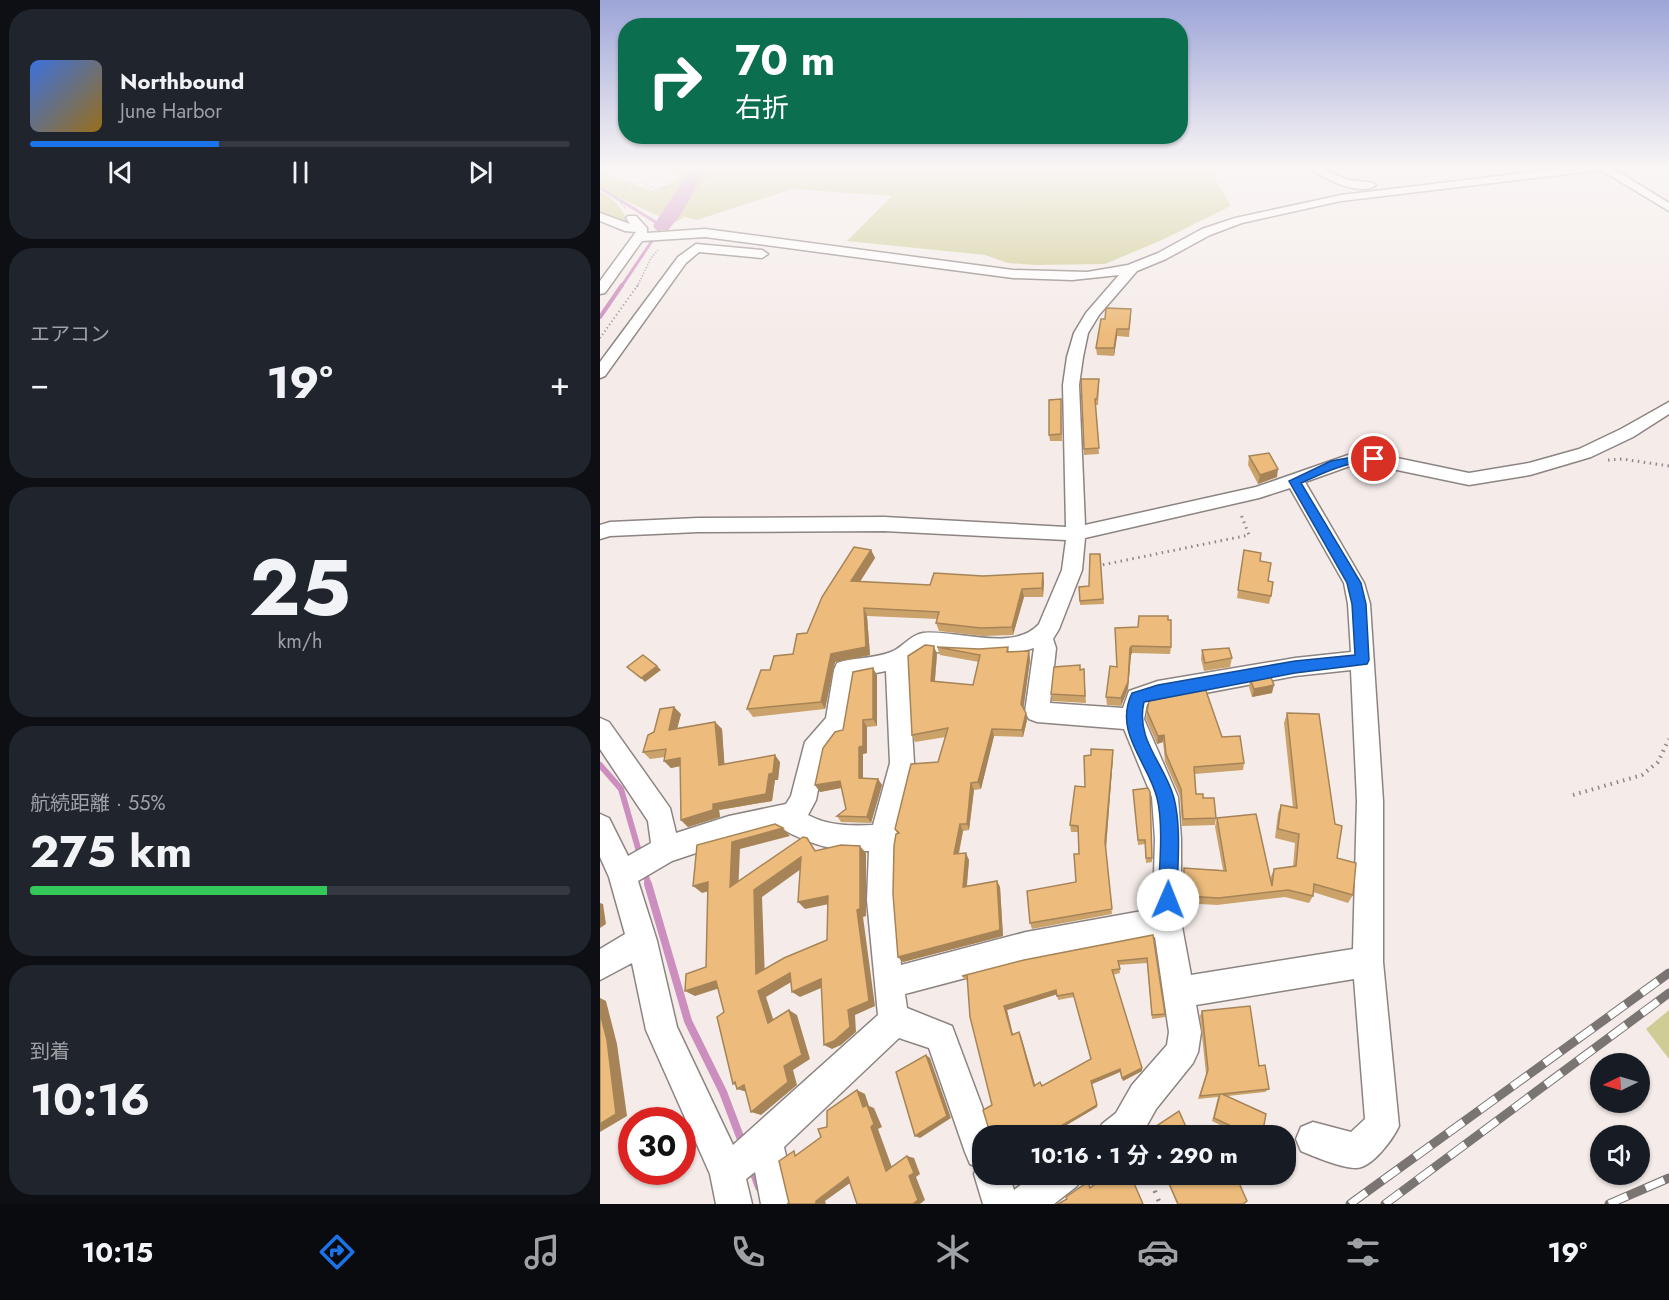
<!DOCTYPE html>
<html lang="ja">
<meta charset="utf-8">
<style>
body{margin:0;font-family:Jost,"Noto Sans JP",sans-serif;background:#20242c;color:#f1f3f6;height:100vh;display:flex;flex-direction:column;font-size:22px;white-space:nowrap}
*{box-sizing:border-box;margin:0}
p{font-size:20px;color:#9ea1a6}
.icon{flex:none;width:33px;height:33px;fill:none;stroke:currentColor;stroke-width:2;stroke-linecap:round;stroke-linejoin:round}
.map{position:relative;flex:1;overflow:hidden}
.details{display:flex;flex-direction:column;gap:9px;padding:9px;background:#0d0f14;width:600px}
.details>*{flex:none}
.top-card{position:absolute;left:18px;top:18px;width:570px;height:126px;border-radius:24px;box-shadow:0 2px 4px #0004;background:#0b6e4f;color:#fff;overflow:hidden}
.needle{width:39px;rotate:265deg}
.tools{position:absolute;left:990px;top:1053px;display:grid;gap:12px}
.tools a{display:grid;place-items:center;width:60px;height:60px;border-radius:50%;background:#171b24;box-shadow:0 2px 4px #0004;font-size:30px}
.speed{position:absolute;left:18px;top:1107px;display:flex;gap:12px;font-size:30px;font-weight:700;text-align:center}
.speed>*{display:grid;place-content:center;width:78px;height:78px;border-radius:50%;background:#171b24;box-shadow:0 2px 4px #0004;line-height:1}
.speed .limit{border:9px solid #d22;background:#fff;color:#111}
.pin{position:absolute;display:grid;place-items:center;width:51px;height:51px;color:#fff;margin:-26px;border:3px solid #fff;border-radius:50%;box-shadow:0 2px 6px #0007}
.me{position:absolute;width:66px;margin:-33px;rotate:1deg;stroke-linejoin:round;filter:drop-shadow(0 0 4px #0008)}
.turn{display:flex;align-items:center;gap:21px;height:126px;padding:0 18px;font-size:27px}
.turn .icon{width:78px;height:78px;stroke-width:2.5}
.turn b{display:block;font-size:42px;line-height:51px}
.big{font-size:45px;font-weight:700;line-height:1.1}
.details .card{flex:1;display:flex;flex-direction:column;justify-content:center;gap:9px;min-width:0;padding:0 21px;border-radius:24px;background:#20242c}
.details .dial{align-items:center;gap:0}
.dial b{font-size:78px;line-height:1}
.song{display:flex;align-items:center;gap:18px}
.cover{width:72px;height:72px;border-radius:9px;background:linear-gradient(135deg,hsl(220 70% 55%),hsl(40 70% 35%))}
.played{height:6px;border-radius:3px;background:linear-gradient(90deg,#1a73e8 35%,#363941 35%)}
.keys{display:flex;justify-content:space-around;direction:ltr}
.heat{display:flex;justify-content:space-between;align-items:center;font-size:33px;direction:ltr}
.charge{height:9px;border-radius:4px;background:linear-gradient(90deg,#34c759 55%,#363941 0)}
.trip{position:absolute;left:372px;top:1125px;width:324px;height:60px;border-radius:24px;background:#171b24;box-shadow:0 2px 4px #0004;font-weight:700;line-height:60px;text-align:center}
.tab-bar{display:flex;height:96px;justify-content:space-around;align-items:center;background:#090b0e;color:#9ea1a6}
.tab-bar .icon{width:42px;height:42px}
.tab-bar .current{color:#1a73e8}
.tab-bar b{font-size:27px;color:#f1f3f6}
main{display:flex;flex:1;min-height:0}
.map>svg:first-child{display:block}
.green{fill:#cfcd95}
.lines{fill:none;stroke-linecap:round;stroke-linejoin:round}
.stream-far3{stroke:#cc8ebf;stroke-width:3}
.stream-far2{stroke:#cc8ebf;stroke-width:4}
.stream-far1{stroke:#cc8ebf;stroke-width:6}
.stream{stroke:#cc8ebf;stroke-width:8}
.river{fill:#cc8ebf;fill-rule:evenodd}
.minor-casing{stroke:#8c8482;stroke-width:3}
.path-far4{stroke:#8e8886;stroke-width:1.5;stroke-dasharray:1 2;stroke-linecap:butt}
.path-far3{stroke:#8e8886;stroke-width:2;stroke-dasharray:1 3;stroke-linecap:butt}
.path-far2{stroke:#8e8886;stroke-width:3;stroke-dasharray:1.5 4.5;stroke-linecap:butt}
.path-far1{stroke:#8e8886;stroke-width:4;stroke-dasharray:1.5 5;stroke-linecap:butt}
.path{stroke:#8e8886;stroke-width:4.5;stroke-dasharray:2 7;stroke-linecap:butt}
.minor{fill:#fff;fill-rule:evenodd}
.rail-casing{stroke:#7a7573;stroke-width:9}
.rail{stroke:#fff;stroke-width:7;stroke-dasharray:20;stroke-linecap:butt}
.wall{fill:#cca26b;fill-rule:evenodd}
.shaded-wall{fill:#a68457}
.building{fill:#edbc7c;stroke:#a68457;stroke-width:1.5;fill-rule:evenodd}
.route{fill:#1a73e8;stroke:#114b97;stroke-width:1.5}
</style>
<main>
<section class="details">
<div class="card">
<div class="song"><i class="cover"></i><div><b>Northbound</b><p>June Harbor</p></div></div>
<div class="played"></div>
<div class="keys"><svg class="icon" aria-label="previous" viewBox="0 0 24 24"><path d="M18 5L8 12l10 7zM5 5v14"/></svg><svg class="icon" aria-label="pause" viewBox="0 0 24 24"><path d="M8 5v14M16 5v14"/></svg><svg class="icon" aria-label="next" viewBox="0 0 24 24"><path d="M6 5l10 7-10 7zM19 5v14"/></svg></div>
</div>
<div class="card"><p>エアコン</p>
<div class="heat"><a>−</a><b class="big">19°</b><a>+</a></div>
</div>
<div class="card dial"><b>25</b><p>km/h</p></div>
<div class="card"><p>航続距離 · 55%</p><b class="big">275 km</b><div class="charge"></div></div>
<div class="card"><p>到着</p><b class="big">10:16</b></div>
</section>
<div class="map">
<svg width="1069" height="1204" viewBox="0 0 1069 1204">
<rect width="100%" height="100%" fill="#f5ece9"/>
<g class="green">
<path d="M67 166H608L631 206 564 239 505 264 435 265 408 263 385 255 247 241 292 196 192 189 97 220 85 217 74 223 0 189V172L54 191 82 177Z"/>
<path d="M0 191C12 197 26 211 27 224L0 215Z"/>
<path d="M1069 1010V1059L1046 1029Z"/>
</g>
<g class="lines">
<path class="stream-far3" d="M0 188 62 226 21 287"/>
<path class="stream-far2" d="M0 317 22 285"/>
<g class="stream-far1">
<path d="M0 765 21 789 40 855"/>
<path d="M44 870 49 886"/>
</g>
<g class="stream">
<path d="M48 884 88 1021 123 1092 142 1142"/>
<path d="M152 1168 159 1187"/>
</g>
<path class="river" d="M93 166H109L79 217 68 230H56L53 226Z"/>
<g class="minor-casing">
<g id="minor">
<path d="M709 166C725 166 734 176 749 180 758 182 769 180 776 185 761 197 721 179 709 166Z"/>
<path d="M982 166H1009L1069 203V211L1001 170 741 201 642 223 610 235 566 259 537 271 499 315 488 333 483 357 479 385 485 525 656 487 748 455 773 453 869 473 929 463 979 449 1021 429 1069 402V414L1033 437 991 457 930 475 869 485 773 465 750 466 705 482 764 583 770 604 783 801V962L799 1126C793 1139 772 1168 756 1168 742 1168 715 1157 701 1151L696 1139 701 1127 713 1122 751 1132 765 1119 754 979 596 1005 601 1032 598 1052 593 1063 556 1109 541 1136H497L502 1124 516 1113 532 1085 567 1045 569 1032 555 937 426 962 305 994 307 1008 352 1026 393 1136H382V1174H409L414 1190 435 1174H482L477 1186 454 1204H383L374 1174 377 1167 370 1164 365 1152 329 1048 299 1038 184 1147 197 1204H161L155 1172 146 1179 152 1204H116L110 1174 46 1030 32 963 0 980V949L25 934 9 877 0 857V814L9 818 28 856 51 843 48 821 0 749V718L9 722 70 808 76 833 129 816 186 804 191 796 205 742 226 718 234 670 237 663C254 657 274 659 291 652 302 648 310 635 323 633 355 629 413 653 439 624L462 570 466 540 284 531 98 532 10 536 0 539V525L10 522 98 518 284 517 466 527 463 385 467 357 474 333 486 313 519 275 472 280 413 278 105 237 42 241 5 293 0 294V281L36 232 25 231 0 221V213L30 224 26 218 28 216H36L47 228V233L105 229 413 270 487 272 528 265 558 253 602 229 635 218 741 195ZM690 488 744 583 748 604 751 652 695 658 558 681 529 691 523 708 450 703 456 648 453 639 459 629 482 570 485 538 659 498ZM434 648 425 712 429 719 437 722 524 729 552 797 555 839 553 909 426 932 301 965 295 900 296 838 314 763 308 664 327 651C365 655 397 659 434 648ZM751 670 757 801 753 949 591 975 581 921V839L578 797 544 719 547 704 695 676ZM286 671 290 763 273 825C251 826 228 826 208 815L216 800 225 754 249 722 255 677ZM182 829C211 845 236 852 269 851L267 900 278 1015 133 1145 77 1027 57 941 38 881 72 861 129 842Z"/>
<path d="M96 244 162 250 168 254 162 258 99 252 86 263 5 376 0 378V362L78 257Z"/>
</g>
</g>
<g class="path-far4">
<path d="M1027 167 1040 166"/>
<path d="M25 208 21 204 27 183H42L56 189 79 183 103 181 110 178 118 166"/>
<path d="M37 287 51 258 58 250"/>
</g>
<path class="path-far3" d="M0 338 38 285"/>
<g class="path-far2">
<path d="M1008 460 1022 459 1069 466"/>
<path d="M497 566 649 535 640 512"/>
</g>
<path class="path-far1" d="M973 795 1042 775 1058 762 1069 739"/>
<path class="path" d="M548 1174 560 1204"/>
<use href="#minor" class="minor"/>
<g class="rail-casing">
<g id="rail">
<path d="M750 1204 1069 973"/>
<path d="M785 1204 1069 993"/>
<path d="M1009 1204 1069 1178"/>
</g>
</g>
<use href="#rail" class="rail"/>
</g>
<g class="wall">
<path d="M531 316 529 337 517 336 514 356 497 355 496 348 505 319Z"/>
<path d="M481 379 499 385 498 405H495L499 454 484 455Z"/>
<path d="M461 406 462 441H450L449 435Z"/>
<path d="M649 456 677 477 658 484 648 465Z"/>
<path d="M271 550 275 558 260 582 330 585 444 582 443 597H424L413 635 383 636 339 631 336 623 337 619 267 616 270 655 235 662 225 709 153 717 147 709 170 670 193 654 207 633Z"/>
<path d="M644 550 660 561 668 581 671 596 669 604 637 598Z"/>
<path d="M500 554 504 604 480 605 479 587 489 586Z"/>
<path d="M538 627 571 647 570 654 532 653 531 655 528 689 521 706 507 705 506 697 517 667Z"/>
<path d="M337 647 379 649 408 647 409 652 429 651 430 660 423 708 427 720 423 737 394 736 381 789 374 790 369 830 363 831 359 854 369 860 367 886 397 881 400 887 403 936 303 962 298 957 297 833 295 829 338 762 346 737 315 742 312 735 337 654 335 681 373 685 379 662 340 655Z"/>
<path d="M602 650 632 658 630 667 604 671 601 659Z"/>
<path d="M484 669 486 703 452 701 451 694 480 670Z"/>
<path d="M277 675V726L267 727V753L263 754V778L278 779 282 785 271 823 241 822 237 816 246 809 242 788 220 792 215 785 243 730Z"/>
<path d="M650 679 672 693 652 697 649 687Z"/>
<path d="M547 711 622 737 644 763 643 770 595 774 596 794 603 798 616 818 615 825 582 826 580 796 565 762 563 742 557 744 546 719Z"/>
<path d="M687 713 737 858 753 895 748 903 713 892V896L709 903 685 897 617 905 583 903V876L584 868 623 870 615 827 617 818 670 879 674 869 693 867 695 843 675 838 678 813 681 805 693 807 684 723Z"/>
<path d="M81 714 77 728 115 722 122 729 124 764 180 762 178 780H175L172 801 119 810 120 817 88 827 81 820 80 766 71 768 64 761 65 757 50 759 43 752 54 732Z"/>
<path d="M513 750V757L506 848 512 914 432 929 430 923 476 882 479 854 478 832H471L470 825 485 787 491 755Z"/>
<path d="M533 790 552 858V862L546 863 545 844 538 845Z"/>
<path d="M553 935 565 1014V1017L552 1019 547 963 519 965 520 973 513 975 542 1071 523 1081 520 1072 492 1084 497 1107 460 1129 463 1134 392 1105 367 980H365L362 976ZM457 994 458 1000 474 997 491 1059 443 1086 435 1085 421 1036 419 1032 413 1035 407 1010Z"/>
<path d="M602 1011 659 1066 669 1089 665 1092 628 1096 662 1136H627L628 1129 612 1121 618 1097 598 1099 606 1074 600 1016Z"/>
<path d="M564 1174H608L611 1182 643 1204H577Z"/>
</g>
<g class="shaded-wall">
<path d="M517 329V336L514 356V348Z"/>
<path d="M678 469 677 477 658 484 660 475Z"/>
<path d="M271 550 275 558 255 589 251 581Z"/>
<path d="M443 573 444 582 443 597 442 588Z"/>
<path d="M422 589 424 597 413 635 412 627Z"/>
<path d="M264 608 267 616 270 655 235 662 225 709 221 702 231 654Z"/>
<path d="M334 646 337 654 334 689 331 681Z"/>
<path d="M532 646V653L531 655 528 689 521 706V698L530 648Z"/>
<path d="M429 651 430 660 423 712 421 704Z"/>
<path d="M57 666 61 670 45 682 41 678Z"/>
<path d="M273 668 277 675V726L273 719Z"/>
<path d="M674 685 672 693 652 697 654 689Z"/>
<path d="M74 707 81 714 75 737 69 730Z"/>
<path d="M426 713 427 720 423 737 422 730Z"/>
<path d="M263 720 267 727V753L263 754V784L259 778V747Z"/>
<path d="M115 722 122 729 125 771 119 765Z"/>
<path d="M392 729 394 736 381 789 378 782Z"/>
<path d="M564 735 563 742 557 744 558 736Z"/>
<path d="M513 750V757L506 848 505 842Z"/>
<path d="M175 755 180 762 178 780H175L172 801 119 810 120 817 88 827 81 820 169 774Z"/>
<path d="M80 758 86 765 71 768 64 761Z"/>
<path d="M278 779 282 785 271 823 267 817Z"/>
<path d="M240 781 245 787 220 792 215 785Z"/>
<path d="M371 783 374 790 369 830 367 824Z"/>
<path d="M360 824 363 831 357 860 354 854Z"/>
<path d="M183 828 190 836 140 849 138 894 130 887 132 842Z"/>
<path d="M260 846 266 853V916L263 917 275 1006 255 1015 256 1032 241 1045 232 1049 224 1045 248 1010 257 910Z"/>
<path d="M366 853 369 860 366 893 363 887Z"/>
<path d="M201 857 208 864 162 897 165 979 156 974 154 890Z"/>
<path d="M397 881 400 887 403 936 303 962 298 957Z"/>
<path d="M108 882 117 889 102 893 93 886Z"/>
<path d="M228 896 234 903 205 909 198 902Z"/>
<path d="M0 903 3 904 6 924 0 928Z"/>
<path d="M190 973 198 978 166 997 176 1028 168 1023 158 991Z"/>
<path d="M221 979 228 985 200 997 192 992Z"/>
<path d="M116 981 126 986 95 996 85 991Z"/>
<path d="M456 990 458 994 407 1010 414 1039 412 1035 404 1006Z"/>
<path d="M0 998 6 1001 17 1044 27 1116 0 1132Z"/>
<path d="M189 1010 197 1015 210 1059 193 1070 197 1085 161 1115 151 1112 184 1066Z"/>
<path d="M419 1032 421 1036 436 1088 434 1086Z"/>
<path d="M326 1055 330 1058 351 1118 320 1138 315 1136Z"/>
<path d="M542 1068V1071L523 1081 522 1078Z"/>
<path d="M520 1069V1072L492 1084 497 1107 460 1129 463 1134 461 1136H457L459 1127 491 1081Z"/>
<path d="M135 1082 154 1088 147 1092 137 1089 142 1087 133 1084Z"/>
<path d="M257 1090 265 1094 269 1106 274 1108 282 1127 278 1129 294 1173 286 1171Z"/>
<path d="M307 1156 314 1158 320 1174 316 1177 325 1200 320 1204H313Z"/>
<path d="M248 1177 257 1178 225 1201 226 1204H216V1201Z"/>
</g>
<g class="building">
<path d="M506 308 531 309 529 329H517L514 348H496L501 319H505Z"/>
<path d="M481 379H499L497 399H495L499 448 484 449Z"/>
<path d="M461 399V434L449 435V400Z"/>
<path d="M669 453 678 469 660 475 649 456Z"/>
<path d="M254 547 271 550 251 581 330 585 334 573 383 576 443 573 442 588 422 589 412 627 381 628 336 623 339 612 264 608 266 647 231 654 221 702 147 709 161 670H170L174 656 193 654 197 634 207 633 222 597Z"/>
<path d="M644 550 661 553 660 561 671 563 668 581 673 582 671 596 638 590Z"/>
<path d="M490 554H500L503 599 480 601 479 587 489 586Z"/>
<path d="M539 616H568V620H571V647L532 646 530 648 528 682 521 698 506 697 510 666 517 667 515 628 538 627Z"/>
<path d="M325 645 334 646 331 681 373 685 380 655 337 647 379 649 408 647 407 652 429 651 421 704 426 713 422 730 392 729 378 782 371 783 367 824H360L354 854 366 853 363 887 397 881 400 930 298 957 293 894 294 846 296 834 299 833 295 829 311 764 338 762 348 728 312 735 308 656Z"/>
<path d="M629 648 632 658 605 663 602 650Z"/>
<path d="M43 655 57 666 41 678 27 667Z"/>
<path d="M480 665V670L484 669 485 696 451 694 454 667Z"/>
<path d="M273 668V719L263 720V746L259 747V778L278 779 267 817 237 816 246 809 240 781 215 785 223 748 235 732 243 730 253 672Z"/>
<path d="M670 675 674 685 654 689 650 679Z"/>
<path d="M605 688 622 737 640 736 644 763 594 767 596 794H603V798H614L616 818 583 819 581 789 566 754 564 735 558 736 547 711 549 701Z"/>
<path d="M74 707 69 730 115 722 119 765 175 755 173 773 169 774 166 794 113 804V810L81 820 80 758 64 761 66 749 43 752 48 735 54 732 60 709Z"/>
<path d="M687 713 719 714 735 824 742 826 737 858 756 863 753 895 714 884 713 896 688 890 619 898 584 896V868L626 871 617 818 656 814 672 886 674 869 696 866 699 834 678 829 681 805 697 808Z"/>
<path d="M491 749 513 750 505 842 512 909 430 923 427 891 476 882 474 854H479L478 826 470 825 475 786 485 787 484 756 491 755Z"/>
<path d="M548 788 550 792 552 858H546L545 840H538L533 790Z"/>
<path d="M175 824 183 828 132 842 130 887 203 837 207 838 215 851 241 845 260 846V909L257 910 269 1001 248 1010 250 1027 234 1041 224 1045 221 979 192 992 190 973 158 991 168 1023 189 1010 202 1055 184 1066 188 1082 151 1112 144 1085 137 1089 135 1082 133 1084 117 1017 124 1012 116 981 85 991 86 974 106 967 108 882 93 886 97 845ZM201 857 198 902 228 896 227 940 184 958 156 974 154 890Z"/>
<path d="M553 935 565 1014 552 1015 547 958 518 961 520 969 512 970 542 1068 522 1078 520 1069 491 1081 497 1105 459 1127 461 1132 457 1136H391L383 1110 392 1105 370 1017 367 975 362 976 424 960ZM456 990 457 996 473 993 491 1059 442 1086 440 1082 434 1086 419 1032 412 1035 404 1006Z"/>
<path d="M650 1006 659 1066 665 1065 669 1089 622 1094 666 1114 662 1136H635L630 1133 631 1126 614 1118 620 1094 600 1096 608 1070 602 1011Z"/>
<path d="M0 1013 7 1040 16 1114 0 1124Z"/>
<path d="M326 1055 347 1116 315 1136 296 1072Z"/>
<path d="M257 1090 263 1107 267 1105 274 1124 271 1127 286 1171 307 1156 314 1173 309 1176 318 1200 313 1204H257L248 1177 216 1201V1204H187L189 1203 179 1161 194 1151 195 1156 221 1137 218 1129 227 1127V1111Z"/>
<path d="M579 1111 590 1136H549L547 1132Z"/>
<path d="M508 1174H530L543 1204H458L467 1199 466 1197 488 1182 490 1188Z"/>
<path d="M565 1174H608L611 1182 622 1174H635L647 1201 643 1204H578Z"/>
</g>
<linearGradient id="sky" x2="0" y2="1"><stop stop-color="#9da5d8"/><stop offset="0.5" stop-color="#faf6f5"/><stop offset="1" stop-color="#faf6f5" stop-opacity="0"/></linearGradient>
<rect width="1069" height="335" fill="url(#sky)"/>
<path class="route" d="M759 456H774L779 459C773 465 765 462 756 463 737 466 719 475 701 483L761 583 766 604 769 660 767 664 695 673 544 702C535 740 565 764 574 798 582 830 577 868 577 900L574 907 568 910 561 907 558 900C559 871 564 826 557 798 548 762 513 732 532 693L558 685 695 661 755 655 752 604 747 583 689 481 731 461Z"/>
</svg>
<div class="tools">
<a><svg class="needle" viewBox="-14 -14 28 28"><path d="M0-13l5 13h-10z" fill="#e53935"/><path d="M0 13l5-13h-10z" fill="#9ea1a6"/></svg></a>
<a><svg class="icon" aria-label="sound" viewBox="0 0 24 24"><path d="M4 9h4l5-4v14l-5-4H4zM17 9q2 3 0 6"/></svg></a>
</div>
<div class="speed"><div class="limit">30</div></div>
<div class="pin" style="left:774px;top:459px;background:#d93025"><svg class="icon" aria-label="arrive" viewBox="0 0 24 24"><path d="M6 21V4h12l-3 4 3 4H6"/></svg></div>
<svg class="me" style="left:568px;top:900px" viewBox="-20 -20 40 40"><circle r="19" fill="#fff"/><path d="M0-13L10 11 0 6-10 11z" fill="#1a73e8"/></svg>
<div class="trip">10:16 · 1 分 · 290 m</div>
<div class="top-card">
<div class="turn"><svg class="icon" aria-label="right" viewBox="0 0 24 24"><path d="M7 20v-9h11M14 6l5 5-5 5"/></svg><div><b>70 m</b>右折</div></div>
</div>
</div>
</main>
<nav class="tab-bar">
<b>10:15</b>
<svg class="icon current" aria-label="directions" viewBox="0 0 24 24"><path d="M12 3l9 9-9 9-9-9zM9 14v-3h6M13 9l2 2-2 2"/></svg>
<svg class="icon" aria-label="music" viewBox="0 0 24 24"><path d="M9 18V5l10-2v13"/><circle cx="6" cy="18" r="3"/><circle cx="16" cy="16" r="3"/></svg>
<svg class="icon" aria-label="phone" viewBox="0 0 24 24"><path d="M5 4h4l2 5-3 2q2 4 5 5l2-3 5 2v4C11 20 4 13 5 4z"/></svg>
<svg class="icon" aria-label="climate" viewBox="0 0 24 24"><path d="M12 3v18M4 7l16 10M4 17L20 7"/></svg>
<svg class="icon" aria-label="car" viewBox="0 0 24 24"><path d="M5 17H2v-5l4-1 3-4h7l3 4 3 1v5h-3M9 17h6M6 11h13"/><circle cx="7" cy="17" r="2"/><circle cx="17" cy="17" r="2"/></svg>
<svg class="icon" aria-label="filters" viewBox="0 0 24 24"><path d="M4 7h16M4 17h16"/><circle cx="9" cy="7" r="2"/><circle cx="15" cy="17" r="2"/></svg>
<b>19°</b>
</nav>
